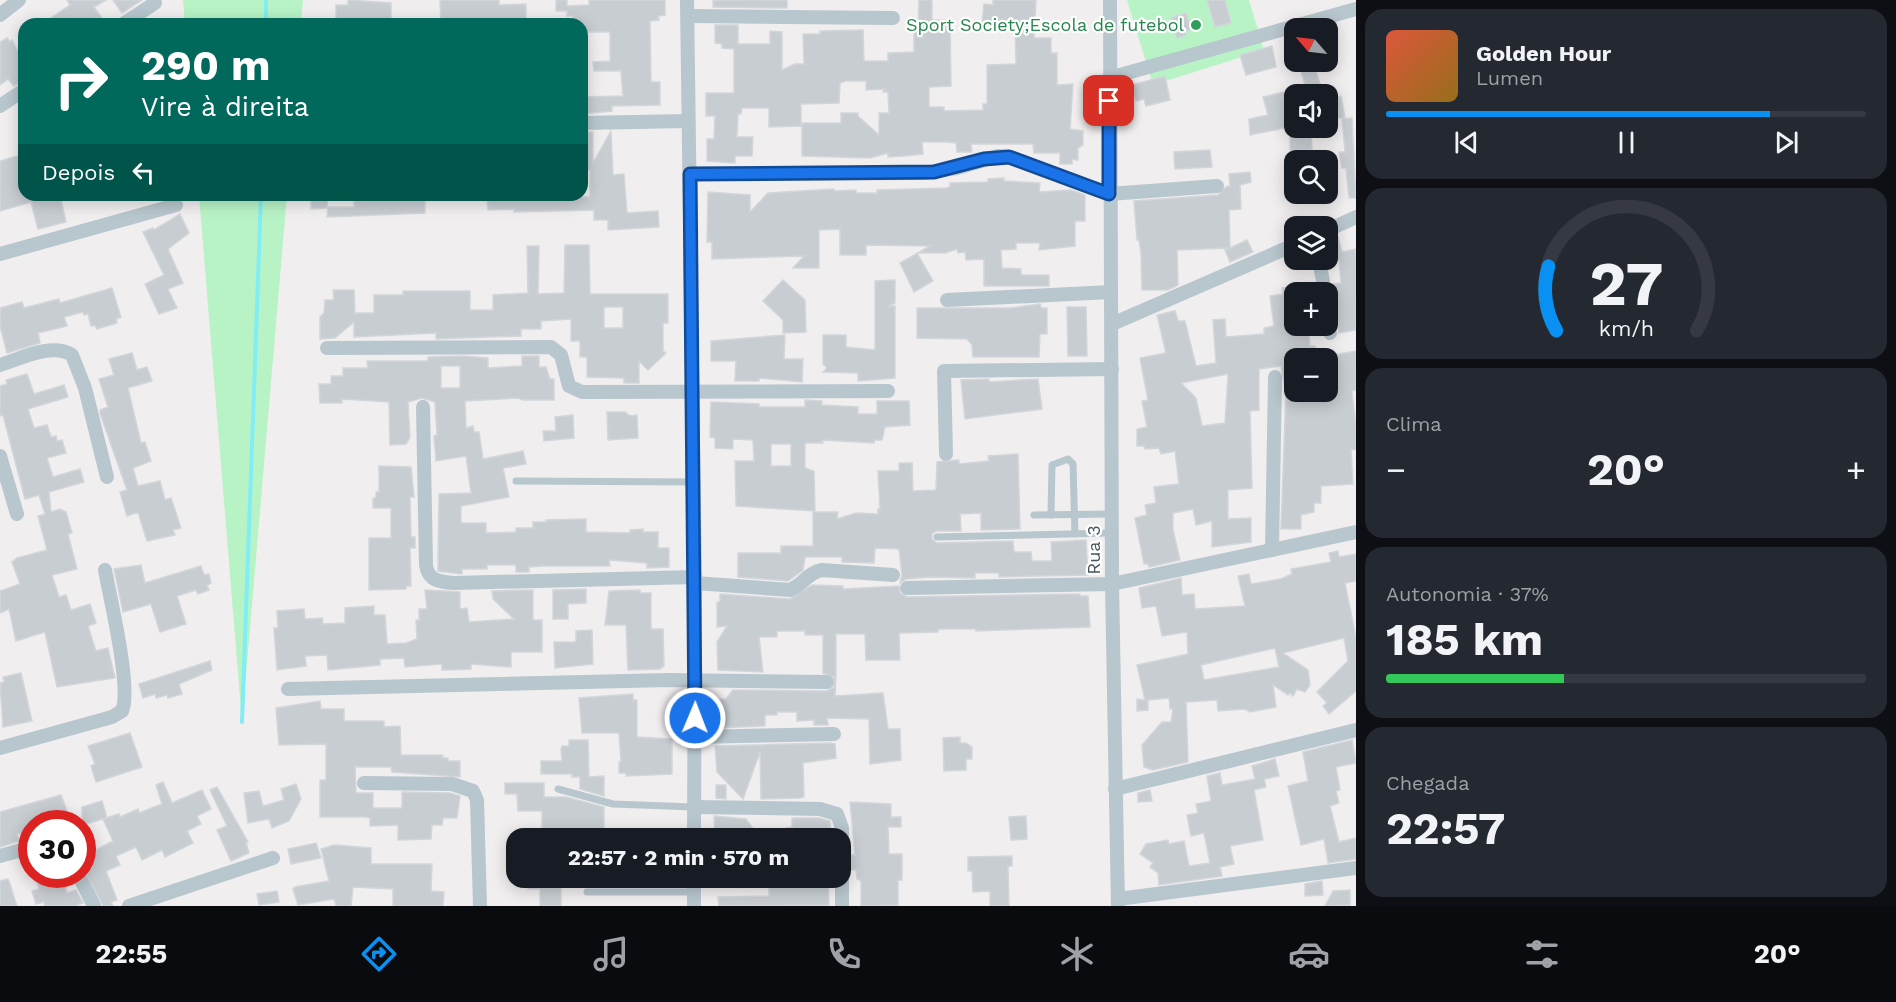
<!DOCTYPE html>
<html lang="pt">
<meta charset="utf-8">
<style>
body{margin:0;font-family:"Work Sans",sans-serif;background:#242831;color:#f1f3f6;height:100vh;display:flex;flex-direction:column;font-size:22px;white-space:nowrap}
*{box-sizing:border-box;margin:0}
p{font-size:20px;color:#9ea1a6}
.icon{flex:none;width:33px;height:33px;fill:none;stroke:currentColor;stroke-width:2;stroke-linecap:round;stroke-linejoin:round}
.map{position:relative;flex:1;overflow:hidden}
.drawer{display:flex;flex-direction:column;gap:9px;padding:9px;background:#0d0f14;width:540px}
.drawer>*{flex:none}
.banner{position:absolute;left:18px;top:18px;width:570px;height:183px;border-radius:18px;box-shadow:0 3px 15px #0003;background:#00695c;color:#fff;overflow:hidden}
.needle{width:39px;rotate:298deg}
.tools{position:absolute;left:1284px;top:18px;display:grid;gap:12px}
.tools a{display:grid;place-items:center;width:54px;height:54px;border-radius:12px;background:#171b24;box-shadow:0 3px 15px #0003;font-size:30px}
.speed{position:absolute;left:18px;top:810px;display:flex;gap:12px;font-size:30px;font-weight:700;text-align:center}
.speed>*{display:grid;place-content:center;width:78px;height:78px;border-radius:50%;background:#171b24;box-shadow:0 3px 15px #0003;line-height:1}
.speed .limit{border:9px solid #d22;background:#fff;color:#111}
.pin{position:absolute;display:grid;place-items:center;width:51px;height:51px;color:#fff;margin:-26px;border-radius:12px;box-shadow:0 3px 9px #0006}
.me{position:absolute;width:66px;margin:-33px;rotate:1deg;stroke-linejoin:round;filter:drop-shadow(0 0 4px #0008)}
.turn{display:flex;align-items:center;gap:21px;height:126px;padding:0 24px;font-size:27px}
.turn .icon{width:78px;height:78px;stroke-width:2.5}
.turn b{display:block;font-size:42px;line-height:51px}
.then{display:flex;align-items:center;height:57px;padding:0 24px;background:#0003;gap:12px;font-size:22px}
.big{font-size:45px;font-weight:700;line-height:1.1}
.drawer .card{flex:1;display:flex;flex-direction:column;justify-content:center;gap:9px;min-width:0;padding:0 21px;border-radius:18px;background:#242831}
.drawer .dial{align-items:center;gap:0}
.dial svg{height:156px;overflow:visible;fill:none;stroke:#363941;stroke-width:7;stroke-linecap:round;text-anchor:middle}
.dial text{fill:#f1f3f6;stroke:none}
.song{display:flex;align-items:center;gap:18px}
.cover{width:72px;height:72px;border-radius:9px;background:linear-gradient(135deg,hsl(10 70% 55%),hsl(40 70% 35%))}
.played{height:6px;border-radius:3px;background:linear-gradient(90deg,#0891f2 80%,#363941 80%)}
.keys{display:flex;justify-content:space-around;direction:ltr}
.heat{display:flex;justify-content:space-between;align-items:center;font-size:33px;direction:ltr}
.charge{height:9px;border-radius:4px;background:linear-gradient(90deg,#34c759 37%,#363941 0)}
.trip{position:absolute;left:506px;top:828px;width:345px;height:60px;border-radius:18px;background:#171b24;box-shadow:0 3px 15px #0003;font-weight:700;line-height:60px;text-align:center}
.menu{display:flex;height:96px;justify-content:space-around;align-items:center;background:#090b0e;color:#9ea1a6}
.menu .icon{width:42px;height:42px}
.menu .current{color:#0891f2}
.menu b{font-size:27px;color:#f1f3f6}
main{display:flex;flex:1;min-height:0}
.map>svg:first-child{display:block}
.green{fill:#b8f3c6}
.lines{fill:none;stroke-linecap:round;stroke-linejoin:round}
.stream{stroke:#81edf4;stroke-width:4}
.building{fill:#c8cdd2;stroke:#d2d6db;stroke-width:1.5;fill-rule:evenodd}
.service{stroke:#b8c6cd;stroke-width:7}
.minor{stroke:#b8c6cd;stroke-width:14}
.route-casing{stroke:#114b97;stroke-width:15}
.route{stroke:#1a73e8;stroke-width:10}
.leisure-dot{fill:#2e9e5b;stroke:#fff;stroke-width:2}
.labels{text-anchor:middle;stroke-width:4.5;stroke-linejoin:round;paint-order:stroke}
.leisure-label{font-size:18px;fill:#27864d;stroke:#fff;text-anchor:end}
.street-label{font-size:18px;fill:#45565e;stroke:#fff}
</style>
<main>
<div class="map">
<svg width="1356" height="906" viewBox="0 0 1356 906">
<rect width="100%" height="100%" fill="#f1eeef"/>
<g class="green">
<path d="M183 0H303L301 24H185Z"/>
<path d="M1127 0H1249L1264 50 1153 85Z"/>
<path d="M199 195H287L242 722Z"/>
</g>
<g class="lines">
<g class="stream">
<path d="M266 24V0"/>
<path d="M242 722 261 195"/>
</g>
</g>
<g class="building">
<path d="M67 0H106L94 7 106 24H42L70 5Z"/>
<path d="M113 0H142L122 13Z"/>
<path d="M348 0 391 3V24H336V5H348Z"/>
<path d="M440 0H499V5L526 4V24H441Z"/>
<path d="M556 0H567V6L589 5V0H665V15L658 16 659 20 650 21 651 82H660V105L612 106V111L582 114V97L623 96 621 71H594L593 62 610 61V32H582V24H573V16H567V11H556Z"/>
<path d="M721 0H787V8L713 7V1Z"/>
<path d="M919 0H932V20H950L951 86 929 87V107H944V111L983 110V104H987V65L1016 64 1015 26 982 24 984 4 993 5V0H1036L1034 38H1051V53H1057V85L1073 84 1070 129 1083 131V145L1078 148V160L1072 159V164H1060V153H1034L1033 144H971L972 152H957L956 143 947 142H922L923 154 905 156 888 157V153L870 158 802 156V123H841V113H858V116L879 135V113H889L888 92H883L885 89 866 90V81H845L840 83 839 103 801 104V126L769 127V108H742L741 114H738L737 137H753L752 156H735V163L707 161V139H714L715 116H706V93H734V49L722 48V44L715 43V25H738V44H770V31L782 32V70L795 64H804L803 34H820V31L863 30 864 61H888V53L914 52V30L918 31Z"/>
<path d="M1207 0H1225L1231 23 1215 27Z"/>
<path d="M1186 13 1191 29 1185 31 1186 35 1177 38 1171 18Z"/>
<path d="M7 38 10 42 12 40 24 63V80L14 86 8 79 0 85V42Z"/>
<path d="M1272 46 1276 67 1246 75 1240 55Z"/>
<path d="M1314 64 1323 94H1308L1300 68Z"/>
<path d="M1165 76 1170 100 1146 106 1144 99 1136 101 1132 85Z"/>
<path d="M1284 92 1286 99 1291 98 1294 126 1250 135 1249 119 1268 115 1263 97Z"/>
<path d="M1341 96 1345 118H1328V100Z"/>
<path d="M1352 118 1356 198H1349L1346 168H1342L1339 152H1345L1342 119Z"/>
<path d="M1290 128H1311L1312 149 1290 150Z"/>
<path d="M611 131 613 175 624 174 627 213 658 211 659 227 608 230V220H594V210L514 212V209L488 210 487 195 590 197V170H584L582 132H593V163Z"/>
<path d="M1210 150 1212 167 1175 169 1174 152Z"/>
<path d="M24 154V195H60L66 222 38 229 31 202 0 211V161Z"/>
<path d="M1250 172 1251 182 1240 185 1241 209 1229 210 1230 248 1247 240 1253 252 1230 262 1225 250 1229 248 1177 250 1178 285 1168 290H1142L1141 253 1139 240H1137L1134 201 1218 195 1226 187 1230 186 1229 174Z"/>
<path d="M1004 178V181L1040 183 1039 192 1071 190 1085 195V221H1075V246L1039 250 1040 243H1016V249L1001 250 1002 268 1021 269V275H1049V286H984V259L966 260 965 252 958 253 957 249 945 253H917L933 281 914 292 900 263 930 246 866 245V255H840V229L819 230V268H793L804 256 712 259V242H707L708 192 750 195V212L768 193 834 189V191L856 190V193H877V190L946 188 950 187V183L988 182V179Z"/>
<path d="M311 195H328L327 208 311 209Z"/>
<path d="M368 195H425V213L327 217 328 207H354V201H368Z"/>
<path d="M180 214 189 233 168 249 183 283 168 289 177 308 159 314 145 284 164 275 143 232 153 228 154 230Z"/>
<path d="M1338 237 1342 252 1356 249V330L1339 333 1337 314 1331 307 1330 299 1334 294 1333 284 1341 283 1339 260 1328 261V242Z"/>
<path d="M565 245H589L590 294H668V323H663V351L666 353 648 370 639 361V383H624V378L587 377V357H580V341H571V319L541 321V329H521V336L462 338 436 339V333L354 337V322L335 338 320 339V317L324 313 325 300H334L333 290H354L355 313H374V295H403V291H470V310H493V295L528 293 527 246H539L538 294 564 293ZM604 307H623V328H604Z"/>
<path d="M783 280 805 300 806 332 783 333V320L763 301Z"/>
<path d="M895 280V303L887 307 895 306V378L858 381V373L823 372 827 368 823 364V335H846V347L875 350V281Z"/>
<path d="M1294 287V326H1308L1310 346H1315L1316 357 1294 358V382H1284L1281 366 1259 369V410L1250 411 1252 488 1228 490V519L1251 518V542L1212 547V521L1196 525 1193 509 1173 513V530L1180 560 1149 567 1148 564H1144L1135 518 1147 515 1145 505 1156 503 1154 487 1179 484 1175 451 1161 454 1159 448 1145 449 1144 446H1137V429L1147 427 1142 401 1148 400 1140 358 1166 353 1157 315 1175 311 1178 321H1185L1196 366 1216 363 1213 320 1225 319 1226 337 1264 334V328L1274 326 1270 296 1283 294 1282 288ZM1228 374 1225 423 1202 426 1196 398 1181 383Z"/>
<path d="M112 288 121 317 116 319 117 323 97 329 95 325 91 326 88 314 84 315 83 312 64 317 67 326 38 333 40 343 7 353 0 326V308L22 302 24 308 59 299 60 303Z"/>
<path d="M1040 304 1041 308H1047V334H1040L1039 357H973L972 345 967 339 917 338V308H1011Z"/>
<path d="M1067 307H1086L1087 356H1068Z"/>
<path d="M785 335 784 359H803L802 382 759 378V381H735L736 361H711V341Z"/>
<path d="M1356 351V390L1352 391 1356 427V449L1351 450 1353 484 1321 486V503H1314V512L1301 515V529H1281L1286 392H1328V356Z"/>
<path d="M132 353 137 370 147 367 152 381 128 388 141 443 145 442 151 461 133 468 138 486 160 481 165 500 171 498 181 528 173 530 175 535 147 541 138 512 127 516 120 492 127 490 100 413V410L108 407 99 379 114 375 109 359Z"/>
<path d="M462 356 488 358V368L522 366V356H539V367H546L550 379H554V400H523L518 398 465 401 466 428 473 426 474 432H479L483 459 523 451 526 464 503 468 509 497 461 506V523H486V533L516 532V528H533V522H546V520L586 519V532L630 533V530L643 529V532H658V548H669V567L647 568V563L609 560 610 566H544L529 567V572H516V565H487V569H462V574L438 571 439 494 471 493 466 456 436 461 434 436 437 435 435 402 422 398 408 402 410 437 406 444 390 445 389 402 342 399V403H320L319 384H331V376H343V368H368L367 361H428V357ZM441 366H460V388H441Z"/>
<path d="M27 374 34 394 64 385 68 397 28 409 34 428 47 425 51 437 56 436 57 441 62 440 66 453 47 458 53 477 80 469 84 482 49 492 51 512 60 509 66 512 72 533 68 534 77 569 52 575 59 597 66 595 71 610 90 604 96 623 88 626 96 651 108 648 115 678 57 687 45 632 16 641 9 609 0 613V591L20 584 12 562 17 558 47 550 38 516 45 514 39 495 25 499 3 415 0 416V386L7 384 6 380Z"/>
<path d="M989 379V382L1038 379 1042 409 965 419 961 380Z"/>
<path d="M805 400 822 401V405L858 407V414H877V401H909L910 425 885 427 882 440H875L874 443 822 440 823 443H805V468L814 471 815 511 736 506 735 461H754L753 440 733 439V449L715 448V438L710 437 711 402 759 404V407H805ZM771 444H791V466H771Z"/>
<path d="M607 412H625L630 416 637 415 638 438 608 440Z"/>
<path d="M573 415 574 438 544 441 543 431H556L555 417Z"/>
<path d="M1018 454 1020 529 981 530V513L960 514 961 531H936L932 534V539L937 543 1013 541 1014 552H1031L1032 561H1052L1051 542 1086 540 1088 575 999 577V573H975V578L931 577 906 579 900 583 902 575 899 549 875 548 874 563 842 562V557H805L803 570 788 581 738 577V553H781V546H813V512H838L837 519 856 513 878 514V509H880L878 471H899V463H912L913 491 936 490 937 462 959 460V464L989 461 988 456Z"/>
<path d="M379 466 411 467 414 497H410L411 537H415V548H410L411 586H406V589L369 590V538H391V508H373V498H376V492H379Z"/>
<path d="M1338 551 1339 557 1356 554V581L1345 583 1356 638V691L1329 714 1323 706 1327 703 1317 692 1348 661 1344 638 1283 653 1308 670 1310 685 1305 692 1297 689 1293 696 1290 693 1288 695 1273 685 1276 707 1250 712 1245 709 1218 711 1217 700 1186 702 1188 762 1153 770 1144 767 1142 745 1162 722H1171L1173 709H1170L1169 698 1148 700V710L1137 711V699L1145 700 1137 665 1188 654 1187 632 1162 636 1156 606 1142 608 1139 588 1181 578 1182 595 1194 594 1195 609 1245 606 1238 576 1249 574 1251 584 1281 579 1292 574 1291 569 1331 562 1329 553ZM1275 648 1279 667 1204 680 1201 665Z"/>
<path d="M141 565 145 583 201 566 204 575 209 574 211 583 207 585 209 590 198 594 196 590 177 596 186 624 160 632 151 604 123 612 114 569Z"/>
<path d="M812 585 843 586V589L899 586 900 593 907 597 1080 594V596H1088L1090 627 976 631V629H938V632L899 633 900 660H866L865 634H836V675L835 696 883 693 888 729H900L901 760 870 764 869 719 827 718 828 725H814V720L797 721V712H777V715H765V726L713 728 712 700 726 699 733 690 827 691 834 687V677L823 673V635H805V631H777V637H759L763 672 718 670 717 642 727 626 717 627V602H720V594L790 599Z"/>
<path d="M586 589V603L568 604V619H553V590Z"/>
<path d="M425 590 460 592V609L467 608 469 622 514 619 493 599 492 591 533 590V620H542V652H511V667L471 664V669L450 670H442V664L405 667 404 658 380 659V665L328 670 327 655 305 656 306 666 277 670 274 628H278L277 611 304 609 305 619 322 618 323 624 345 623V608L374 606V615H385L387 644 406 643 417 639 416 620H419V609H427Z"/>
<path d="M640 590V593H651V629H663L664 666 660 669 628 670 626 625H605L609 591Z"/>
<path d="M592 630 593 664 555 668 554 642H576V631Z"/>
<path d="M210 661 212 670 179 684 182 694 168 698 167 695 156 698 155 694 143 698 139 684Z"/>
<path d="M21 673 32 721 3 727 0 683 4 682 3 677Z"/>
<path d="M633 694V700H637V737L672 739V774L626 776V773H619V762H621L619 733H582L579 698Z"/>
<path d="M320 701 321 709H344V721H384V727L400 726 401 755H443L442 758H448V761H460V777L392 772 391 767H355L356 793H373V808H402V792L450 793 460 796 457 818H443L442 825H432L431 839 398 840V825L370 826V818L366 817H320V780H326V744L279 745 276 708Z"/>
<path d="M130 733 142 767 96 782 91 766 95 764 88 746Z"/>
<path d="M960 737V743H966L972 747V759H966V770L944 771 943 738Z"/>
<path d="M569 740H588L589 777 604 776V796L580 789V777H572V774H541V761H562L561 749 562 746H569Z"/>
<path d="M1352 740 1356 763 1336 767 1340 790 1336 791 1339 803 1330 806 1339 842 1356 838V859L1328 863 1324 839 1301 845 1288 786 1308 781 1303 752Z"/>
<path d="M829 743 835 744 836 758 803 763 804 797 799 798 761 799 760 752 743 799 717 772 715 746Z"/>
<path d="M1275 759 1279 776 1264 779 1266 787 1254 790 1263 840 1230 846 1234 864 1220 867 1222 876 1159 885 1158 873 1150 867 1153 863 1140 854 1146 844 1168 840 1169 844 1184 841 1189 866 1210 863 1204 833 1191 836 1187 815 1198 813 1196 804 1211 801 1207 776 1220 773 1222 785 1255 779 1252 766Z"/>
<path d="M163 782 172 803 202 790 211 809 197 816 201 824 187 831 193 843 165 857 162 850 142 860 136 847 116 856 120 865 106 871 117 900 111 902 113 906H103L82 866V848L91 844 94 851 113 841 103 819 119 814 120 817 138 809 139 813 162 804 156 785Z"/>
<path d="M505 783H544V797H566L604 807V831L542 832V811H518L517 794H505Z"/>
<path d="M296 784 301 799 289 821 272 828 269 819 248 823 244 793 259 791 263 806 284 800 281 789Z"/>
<path d="M716 785H726V799L716 798Z"/>
<path d="M217 787 248 842 246 843 249 853 231 861 217 830 227 826 210 790Z"/>
<path d="M1150 790 1152 801 1138 802V793Z"/>
<path d="M61 795 70 819 54 824H32V830L17 834 19 841 0 847V812Z"/>
<path d="M102 801 107 818 82 825V807Z"/>
<path d="M850 802 891 804V817H901V827H888L889 854H902V880H898V905L861 906V881L857 879 856 870H851V855H855Z"/>
<path d="M714 816 746 819 757 834 792 827V818H819L830 821 831 838H715Z"/>
<path d="M1026 816 1027 839 1011 840 1009 817Z"/>
<path d="M316 843 321 858 291 864 288 849Z"/>
<path d="M334 845 371 848V864H432L431 891 444 892 443 906H393V889L353 887 351 906H336L334 899 298 905 293 889 295 887 329 881 321 849Z"/>
<path d="M1012 856V866H1008L1009 906H990V891L973 892 972 871H968V857Z"/>
<path d="M35 874H61L67 893 76 890 83 903 74 906H45L44 902 36 904 32 891 39 889Z"/>
<path d="M528 878H561V906H540V889H528Z"/>
<path d="M769 878H828L829 905 719 906 718 897 769 896Z"/>
<path d="M8 879 10 884 17 906H0V881Z"/>
<path d="M1322 881 1323 895 1305 896V884Z"/>
<path d="M1350 890V905L1325 906 1333 891Z"/>
<path d="M277 891 279 902 259 905 257 894Z"/>
</g>
<g class="lines">
<g class="service">
<path d="M516 481 694 482"/>
<path d="M1034 515 1112 514"/>
<path d="M1051 515 1052 465 1068 459 1073 464 1075 534"/>
<path d="M937 537 1112 533"/>
<path d="M558 789 613 804 693 807"/>
<path d="M587 892H694"/>
</g>
<g class="minor">
<path d="M687 0 695 583 694 838"/>
<path d="M1110 0 1112 584 1118 906"/>
<path d="M0 15 19 0"/>
<path d="M688 16 893 18"/>
<path d="M123 24 155 3"/>
<path d="M1109 78 1356 9"/>
<path d="M0 106 24 90"/>
<path d="M582 123 688 121"/>
<path d="M690 174 923 173 957 168 998 156 1009 157 1109 194 1217 186"/>
<path d="M1328 230 1356 217"/>
<path d="M0 254 176 205"/>
<path d="M1319 260 1325 292"/>
<path d="M947 300 1111 292"/>
<path d="M1328 315 1330 333"/>
<path d="M1112 324 1294 245"/>
<path d="M327 348 551 347 561 355 569 386 582 392 888 391"/>
<path d="M0 365C20 359 52 342 72 355L85 388 107 477"/>
<path d="M423 407 426 565C428 581 440 582 454 583L695 577"/>
<path d="M946 454 944 371 1112 369"/>
<path d="M0 456 17 514"/>
<path d="M1272 550 1275 377"/>
<path d="M695 583 790 590C803 585 808 572 822 570L893 575"/>
<path d="M907 588 1112 584 1356 532"/>
<path d="M288 689 669 680 827 682"/>
<path d="M694 737 834 734"/>
<path d="M0 748 112 717 122 711C132 689 110 598 105 570"/>
<path d="M364 783 452 784 473 791 477 800 480 906"/>
<path d="M1115 789 1356 730"/>
<path d="M693 807 820 809 837 814 842 828V906"/>
<path d="M0 856 32 847"/>
<path d="M78 874 94 906"/>
<path d="M694 878V906"/>
<path d="M1118 899 1356 868"/>
<path d="M129 906 273 858"/>
</g>
</g>
<g class="lines">
<g class="route-casing">
<path id="route" d="M695 718 690 174 934 172 984 159 1009 157 1109 194V101"/>
</g>
<use href="#route" class="route"/>
</g>
<circle class="leisure-dot" cx="1196" cy="25" r="6"/>
<g class="labels">
<g class="leisure-label">
<text x="1184" y="31">Sport Society;Escola de futebol</text>
</g>
<g class="street-label">
<text transform="translate(1094 550) rotate(-90)" y="6">Rua 3</text>
</g>
</g>
</svg>
<div class="tools">
<a><svg class="needle" viewBox="-14 -14 28 28"><path d="M0-13l5 13h-10z" fill="#e53935"/><path d="M0 13l5-13h-10z" fill="#9ea1a6"/></svg></a>
<a><svg class="icon" aria-label="sound" viewBox="0 0 24 24"><path d="M4 9h4l5-4v14l-5-4H4zM17 9q2 3 0 6"/></svg></a>
<a><svg class="icon" aria-label="search" viewBox="0 0 24 24"><circle cx="10" cy="10" r="6"/><path d="M15 15l6 6"/></svg></a>
<a><svg class="icon" aria-label="layers" viewBox="0 0 24 24"><path d="M12 4l9 5-9 5-9-5zM3 14l9 5 9-5"/></svg></a>
<a>+</a>
<a>−</a>
</div>
<div class="speed"><div class="limit">30</div></div>
<div class="pin" style="left:1109px;top:101px;background:#d93025"><svg class="icon" aria-label="arrive" viewBox="0 0 24 24"><path d="M6 21V4h12l-3 4 3 4H6"/></svg></div>
<svg class="me" style="left:695px;top:718px" viewBox="-20 -20 40 40"><circle r="17" fill="#1a73e8" stroke="#fff" stroke-width="3"/><path d="M0-11L8 9 0 5-8 9z" fill="#fff"/></svg>
<div class="trip">22:57 · 2 min · 570 m</div>
<div class="banner">
<div class="turn"><svg class="icon" aria-label="right" viewBox="0 0 24 24"><path d="M7 20v-9h11M14 6l5 5-5 5"/></svg><div><b>290 m</b>Vire à direita</div></div>
<div class="then">Depois<svg class="icon" aria-label="left" viewBox="0 0 24 24"><path d="M17 20v-9H6M10 6l-5 5 5 5"/></svg></div>
</div>
</div>
<section class="drawer">
<div class="card">
<div class="song"><i class="cover"></i><div><b>Golden Hour</b><p>Lumen</p></div></div>
<div class="played"></div>
<div class="keys"><svg class="icon" aria-label="previous" viewBox="0 0 24 24"><path d="M18 5L8 12l10 7zM5 5v14"/></svg><svg class="icon" aria-label="pause" viewBox="0 0 24 24"><path d="M8 5v14M16 5v14"/></svg><svg class="icon" aria-label="next" viewBox="0 0 24 24"><path d="M6 5l10 7-10 7zM19 5v14"/></svg></div>
</div>
<div class="card dial"><svg viewBox="0 0 100 80">
<path d="M14 69A42 42 0 1 1 86 69"/>
<path d="M14 69A42 42 0 0 1 10 36" stroke="#0891f2"/>
<text x="50" y="56" font-size="32" font-weight="700">27</text>
<text x="50" y="72" font-size="11">km/h</text>
</svg></div>
<div class="card"><p>Clima</p>
<div class="heat"><a>−</a><b class="big">20°</b><a>+</a></div>
</div>
<div class="card"><p>Autonomia · 37%</p><b class="big">185 km</b><div class="charge"></div></div>
<div class="card"><p>Chegada</p><b class="big">22:57</b></div>
</section>
</main>
<nav class="menu">
<b>22:55</b>
<svg class="icon current" aria-label="directions" viewBox="0 0 24 24"><path d="M12 3l9 9-9 9-9-9zM9 14v-3h6M13 9l2 2-2 2"/></svg>
<svg class="icon" aria-label="music" viewBox="0 0 24 24"><path d="M9 18V5l10-2v13"/><circle cx="6" cy="18" r="3"/><circle cx="16" cy="16" r="3"/></svg>
<svg class="icon" aria-label="phone" viewBox="0 0 24 24"><path d="M5 4h4l2 5-3 2q2 4 5 5l2-3 5 2v4C11 20 4 13 5 4z"/></svg>
<svg class="icon" aria-label="climate" viewBox="0 0 24 24"><path d="M12 3v18M4 7l16 10M4 17L20 7"/></svg>
<svg class="icon" aria-label="car" viewBox="0 0 24 24"><path d="M5 17H2v-5l4-1 3-4h7l3 4 3 1v5h-3M9 17h6M6 11h13"/><circle cx="7" cy="17" r="2"/><circle cx="17" cy="17" r="2"/></svg>
<svg class="icon" aria-label="filters" viewBox="0 0 24 24"><path d="M4 7h16M4 17h16"/><circle cx="9" cy="7" r="2"/><circle cx="15" cy="17" r="2"/></svg>
<b>20°</b>
</nav>
